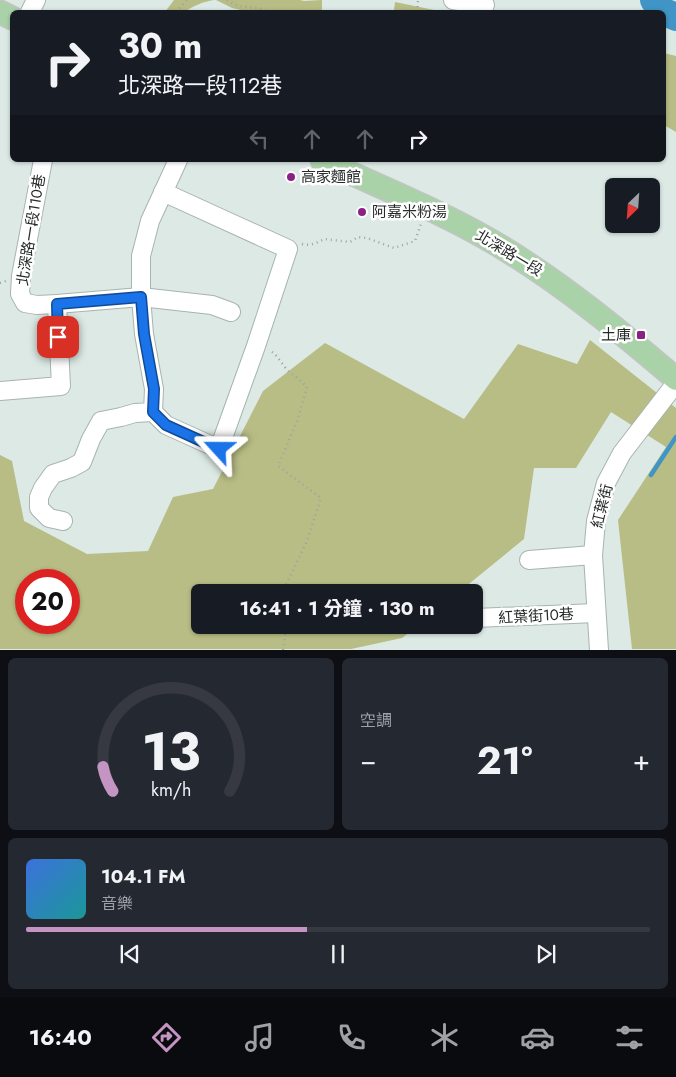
<!DOCTYPE html>
<html lang="zh-TW">
<meta charset="utf-8">
<style>
body{margin:0;font-family:Jost,"Noto Sans TC",sans-serif;background:#242831;color:#f1f3f6;height:100vh;display:flex;flex-direction:column;font-size:19px;white-space:nowrap}
*{box-sizing:border-box;margin:0}
p{font-size:16px;color:#9ea1a6}
.icon{flex:none;width:28px;height:28px;fill:none;stroke:currentColor;stroke-width:2;stroke-linecap:round;stroke-linejoin:round}
.map{position:relative;height:650px;overflow:hidden}
.panel{display:flex;flex-direction:column;gap:8px;padding:8px;background:#0d0f14;flex:1}
.panel>*{flex:none}
.banner{position:absolute;left:10px;top:10px;width:656px;height:152px;border-radius:8px;box-shadow:0 1px 4px #0004;background:#171b24;color:#f1f3f6;overflow:hidden}
.needle{width:32px;rotate:205deg}
.tools{position:absolute;left:605px;top:178px;display:grid;gap:10px}
.tools a{display:grid;place-items:center;width:55px;height:55px;border-radius:8px;background:#171b24;box-shadow:0 1px 4px #0004;font-size:25px}
.speed{position:absolute;left:15px;top:569px;display:flex;gap:10px;font-size:25px;font-weight:700;text-align:center}
.speed>*{display:grid;place-content:center;width:65px;height:65px;border-radius:50%;background:#171b24;box-shadow:0 1px 4px #0004;line-height:1}
.speed .limit{border:8px solid #d22;background:#fff;color:#111}
.pin{position:absolute;display:grid;place-items:center;width:42px;height:42px;color:#fff;margin:-21px;border-radius:10px;box-shadow:0 2px 8px #0006}
.me{position:absolute;width:55px;margin:-28px;rotate:294deg;stroke-linejoin:round;filter:drop-shadow(0 0 4px #0008)}
.turn{display:flex;align-items:center;gap:18px;height:105px;padding:0 25px;font-size:22px}
.turn .icon{width:65px;height:65px;stroke-width:2.5}
.turn b{display:block;font-size:35px;line-height:42px}
.lanes{display:flex;align-items:center;height:48px;padding:0 25px;background:#0003;justify-content:center;gap:25px;direction:ltr}
.lanes .off{opacity:.35}
.big{font-size:38px;font-weight:700;line-height:1.1}
.panel .tile{flex:1;display:flex;flex-direction:column;justify-content:center;gap:8px;min-width:0;padding:0 18px;border-radius:8px;background:#242831}
.panel .dial{align-items:center;gap:0}
.dial svg{height:130px;overflow:visible;fill:none;stroke:#363941;stroke-width:7;stroke-linecap:round;text-anchor:middle}
.dial text{fill:#f1f3f6;stroke:none}
.song{display:flex;align-items:center;gap:15px}
.cover{width:60px;height:60px;border-radius:8px;background:linear-gradient(135deg,hsl(220 70% 55%),hsl(180 70% 35%))}
.played{height:5px;border-radius:2px;background:linear-gradient(90deg,#c494c3 45%,#363941 45%)}
.keys{display:flex;justify-content:space-around;direction:ltr}
.heat{display:flex;justify-content:space-between;align-items:center;font-size:28px;direction:ltr}
.panel .tiles{flex:1;display:grid;gap:8px;grid-template-columns:1fr 1fr}
.tile:last-child{grid-column:span 2}
.trip{position:absolute;left:191px;top:584px;width:292px;height:50px;border-radius:8px;background:#171b24;box-shadow:0 1px 4px #0004;font-weight:700;line-height:50px;text-align:center}
.tabs{display:flex;height:80px;justify-content:space-around;align-items:center;background:#090b0e;color:#9ea1a6}
.tabs .icon{width:35px;height:35px}
.tabs .current{color:#c494c3}
.tabs b{font-size:22px;color:#f1f3f6}
.map>svg:first-child{display:block}
.green{fill:#b8bd85;fill-rule:evenodd}
.lines{fill:none;stroke-linecap:round;stroke-linejoin:round}
.stream{stroke:#4095c6;stroke-width:4.5}
.river{stroke:#4095c6;stroke-width:28}
.minor-casing{stroke:#a7b4b0;stroke-width:20}
.major-casing{stroke:#c2c4c3;stroke-width:25}
.path{stroke:#9ba5a1;stroke-width:2.5;stroke-dasharray:1 4;stroke-linecap:butt}
.minor{stroke:#fff;stroke-width:18}
.major{stroke:#aad2a9;stroke-width:22}
.route-casing{stroke:#114b97;stroke-width:12}
.route{stroke:#1a73e8;stroke-width:9}
.poi-dot{fill:#8c2185;stroke:#fff;stroke-width:2}
.labels{text-anchor:middle;stroke-width:5;stroke-linejoin:round;paint-order:stroke}
.poi-label{font-size:15px;fill:#262b29;stroke:#fff;text-anchor:start}
.street-label{font-size:15px;fill:#262b29;stroke:#fff}
</style>
<div class="map">
<svg width="676" height="650" viewBox="0 0 676 650">
<rect width="100%" height="100%" fill="#dce9e5"/>
<g class="green">
<path d="M174 0H214C203 2 194 5 185 12H165Z"/>
<path d="M216 0H300L304 1 322 0V12H328H249L232 8Z"/>
<path d="M395 2 444 12H356L394 10Z"/>
<path d="M664 53 676 56V132L664 125Z"/>
<path d="M590 340 676 408V649H632L618 520 666 447 611 412 576 468H534L524 539 459 592H200V625H419L402 638 351 649H0V455L12 461 24 521 87 554 148 551 173 497 213 489 263 391 325 343 464 419 518 344 577 364ZM26 580H69V622H26Z"/>
</g>
<g class="lines">
<path class="stream" d="M651 475 676 437"/>
<path class="river" d="M654 0 662 11 676 17"/>
<g class="minor-casing">
<g id="minor">
<path d="M453 0 485 5"/>
<path d="M30 12 36 0"/>
<path d="M43 160 21 276 20 294 25 303 37 305 57 304 141 297 212 305 231 312"/>
<path d="M0 391 61 386 57 304"/>
<path d="M153 412 166 425 219 449 256 346 288 249 163 192"/>
<path d="M63 521 49 518 39 508V497L43 488 53 474 71 468 82 462 91 439 101 421 121 417 135 413 153 412 154 389 144 334 141 297V256L150 221 178 160"/>
<path d="M529 560 593 555"/>
<path d="M475 618 596 613"/>
<path d="M599 650 593 555 596 521 606 483 622 453 676 383"/>
</g>
</g>
<g class="major-casing">
<g id="major">
<path d="M0 12 12 18"/>
<path d="M322 160C382 188 446 213 503 248 565 286 621 332 676 379"/>
</g>
</g>
<g class="path">
<path d="M227 0 238 6 258 8 270 12"/>
<path d="M176 12 187 0"/>
<path d="M417 12 418 0"/>
<path d="M302 244C310 246 317 243 324 239L350 242 358 237 367 238 394 248 415 241 421 224"/>
<path d="M0 283 6 281"/>
<path d="M272 352 275 354 287 370 301 381 307 387 297 421 278 466 321 498 307 541 285 587V592"/>
<path d="M283 650 287 625"/>
</g>
<use href="#minor" class="minor"/>
<use href="#major" class="major"/>
</g>
<g class="lines">
<g class="route-casing">
<path id="route" d="M58 337 57 304 141 297 144 334 154 389 153 412 166 425 219 449"/>
</g>
<use href="#route" class="route"/>
</g>
<g class="poi-dot">
<circle cx="291" cy="177" r="5"/>
<circle cx="362" cy="212" r="5"/>
<rect x="636" y="330" width="10" height="10" rx="2.5"/>
</g>
<g class="labels">
<g class="poi-label">
<text x="301" y="182">高家麵館</text>
<text x="372" y="217">阿嘉米粉湯</text>
<text x="631" y="340" text-anchor="end">土庫</text>
</g>
<g class="street-label">
<text transform="translate(31 230) rotate(-81)" y="5">北深路一段110巷</text>
<text transform="translate(509 253) rotate(31)" y="5">北深路一段</text>
<text transform="translate(602 506) rotate(-76)" y="5">紅葉街</text>
<text transform="translate(536 616) rotate(-3)" y="5">紅葉街10巷</text>
</g>
</g>
</svg>
<div class="tools">
<a><svg class="needle" viewBox="-14 -14 28 28"><path d="M0-13l5 13h-10z" fill="#e53935"/><path d="M0 13l5-13h-10z" fill="#9ea1a6"/></svg></a>
</div>
<div class="speed"><div class="limit">20</div></div>
<div class="pin" style="left:58px;top:337px;background:#d93025"><svg class="icon" aria-label="arrive" viewBox="0 0 24 24"><path d="M6 21V4h12l-3 4 3 4H6"/></svg></div>
<svg class="me" style="left:219px;top:449px" viewBox="-20 -20 40 40"><path d="M0-17L14 15 0 8-14 15z" fill="#1a73e8" stroke="#fff" stroke-width="4"/></svg>
<div class="trip">16:41 · 1 分鐘 · 130 m</div>
<div class="banner">
<div class="turn"><svg class="icon" aria-label="right" viewBox="0 0 24 24"><path d="M7 20v-9h11M14 6l5 5-5 5"/></svg><div><b>30 m</b>北深路一段112巷</div></div>
<div class="lanes"><svg class="icon off" aria-label="left" viewBox="0 0 24 24"><path d="M17 20v-9H6M10 6l-5 5 5 5"/></svg><svg class="icon off" aria-label="ahead" viewBox="0 0 24 24"><path d="M12 20V5M6 11l6-6 6 6"/></svg><svg class="icon off" aria-label="ahead" viewBox="0 0 24 24"><path d="M12 20V5M6 11l6-6 6 6"/></svg><svg class="icon" aria-label="right" viewBox="0 0 24 24"><path d="M7 20v-9h11M14 6l5 5-5 5"/></svg></div>
</div>
</div>
<section class="panel">
<div class="tiles">
<div class="tile dial"><svg viewBox="0 0 100 80">
<path d="M14 69A42 42 0 1 1 86 69"/>
<path d="M14 69A42 42 0 0 1 8 54" stroke="#c494c3"/>
<text x="50" y="56" font-size="32" font-weight="700">13</text>
<text x="50" y="72" font-size="11">km/h</text>
</svg></div>
<div class="tile"><p>空調</p>
<div class="heat"><a>−</a><b class="big">21°</b><a>+</a></div>
</div>
<div class="tile">
<div class="song"><i class="cover"></i><div><b>104.1 FM</b><p>音樂</p></div></div>
<div class="played"></div>
<div class="keys"><svg class="icon" aria-label="previous" viewBox="0 0 24 24"><path d="M18 5L8 12l10 7zM5 5v14"/></svg><svg class="icon" aria-label="pause" viewBox="0 0 24 24"><path d="M8 5v14M16 5v14"/></svg><svg class="icon" aria-label="next" viewBox="0 0 24 24"><path d="M6 5l10 7-10 7zM19 5v14"/></svg></div>
</div>
</div>
</section>
<nav class="tabs">
<b>16:40</b>
<svg class="icon current" aria-label="directions" viewBox="0 0 24 24"><path d="M12 3l9 9-9 9-9-9zM9 14v-3h6M13 9l2 2-2 2"/></svg>
<svg class="icon" aria-label="music" viewBox="0 0 24 24"><path d="M9 18V5l10-2v13"/><circle cx="6" cy="18" r="3"/><circle cx="16" cy="16" r="3"/></svg>
<svg class="icon" aria-label="phone" viewBox="0 0 24 24"><path d="M5 4h4l2 5-3 2q2 4 5 5l2-3 5 2v4C11 20 4 13 5 4z"/></svg>
<svg class="icon" aria-label="climate" viewBox="0 0 24 24"><path d="M12 3v18M4 7l16 10M4 17L20 7"/></svg>
<svg class="icon" aria-label="car" viewBox="0 0 24 24"><path d="M5 17H2v-5l4-1 3-4h7l3 4 3 1v5h-3M9 17h6M6 11h13"/><circle cx="7" cy="17" r="2"/><circle cx="17" cy="17" r="2"/></svg>
<svg class="icon" aria-label="filters" viewBox="0 0 24 24"><path d="M4 7h16M4 17h16"/><circle cx="9" cy="7" r="2"/><circle cx="15" cy="17" r="2"/></svg>
</nav>
